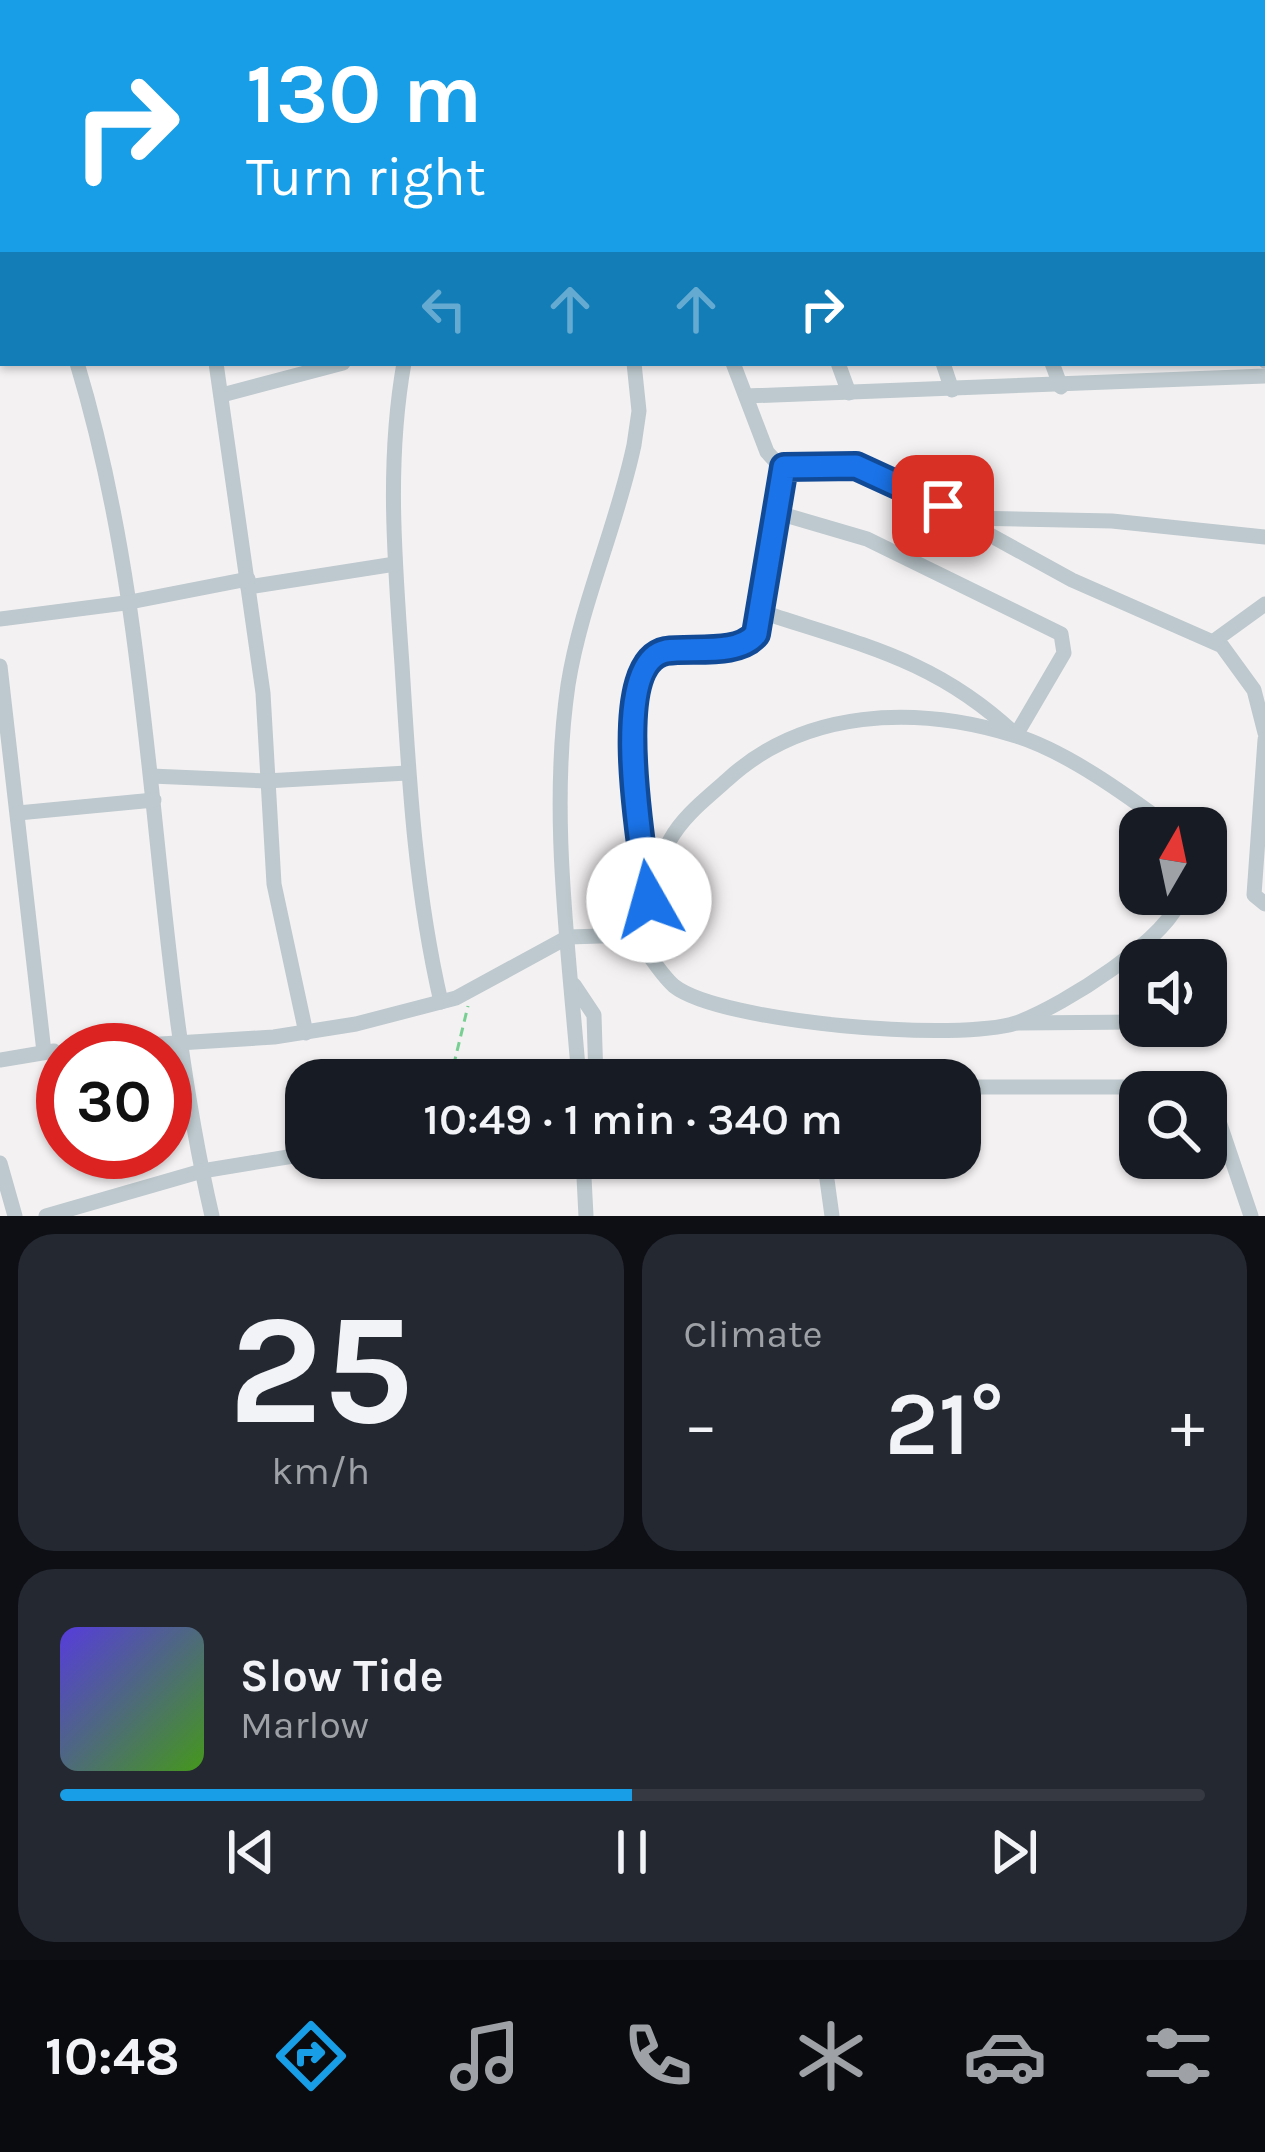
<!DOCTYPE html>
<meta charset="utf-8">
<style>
body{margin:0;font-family:Karla,sans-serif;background:#242831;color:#f1f3f6;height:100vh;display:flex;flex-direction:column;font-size:45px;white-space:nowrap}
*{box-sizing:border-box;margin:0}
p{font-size:39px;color:#9ea1a6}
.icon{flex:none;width:66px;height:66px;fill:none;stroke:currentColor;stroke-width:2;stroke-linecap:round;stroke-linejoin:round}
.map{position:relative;height:1216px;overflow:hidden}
.sheet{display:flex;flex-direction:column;gap:18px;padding:18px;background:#0d0f14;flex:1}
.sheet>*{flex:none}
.hud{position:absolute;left:0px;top:0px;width:1266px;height:366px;box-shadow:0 3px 9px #0004;background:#189de7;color:#fff;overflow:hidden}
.needle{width:78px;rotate:9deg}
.tools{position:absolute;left:1119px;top:807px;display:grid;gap:24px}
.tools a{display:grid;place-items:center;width:108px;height:108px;border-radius:24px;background:#171b24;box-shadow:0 3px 9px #0004;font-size:60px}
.speed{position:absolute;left:36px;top:1023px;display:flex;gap:24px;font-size:60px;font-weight:700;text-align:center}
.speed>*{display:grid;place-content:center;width:156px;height:156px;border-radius:50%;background:#171b24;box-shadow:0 3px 9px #0004;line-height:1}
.speed .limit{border:18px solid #d22;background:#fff;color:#111}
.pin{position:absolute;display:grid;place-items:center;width:102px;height:102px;color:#fff;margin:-51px;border-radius:24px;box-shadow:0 6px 18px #0006}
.me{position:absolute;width:132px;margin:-66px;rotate:353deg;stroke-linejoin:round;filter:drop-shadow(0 0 9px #0008)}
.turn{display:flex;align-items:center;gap:42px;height:252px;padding:0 48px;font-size:54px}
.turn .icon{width:156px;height:156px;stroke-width:2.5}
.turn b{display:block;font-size:84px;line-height:102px}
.lanes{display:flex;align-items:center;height:114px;padding:0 48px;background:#0003;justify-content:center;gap:60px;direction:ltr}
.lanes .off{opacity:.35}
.big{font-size:90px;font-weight:600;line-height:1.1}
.sheet .card{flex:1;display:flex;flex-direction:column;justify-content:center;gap:18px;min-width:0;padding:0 42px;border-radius:36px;background:#242831}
.sheet .dial{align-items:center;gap:0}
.dial b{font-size:156px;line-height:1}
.song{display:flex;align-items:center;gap:36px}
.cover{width:144px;height:144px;border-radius:18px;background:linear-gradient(135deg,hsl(250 70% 55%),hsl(100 70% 35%))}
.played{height:12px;border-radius:6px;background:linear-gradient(90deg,#189de7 50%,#363941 50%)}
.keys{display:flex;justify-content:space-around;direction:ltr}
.heat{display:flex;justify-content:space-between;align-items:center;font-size:66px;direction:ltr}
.sheet .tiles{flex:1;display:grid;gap:18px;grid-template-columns:1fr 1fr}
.card:last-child{grid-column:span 2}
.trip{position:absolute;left:285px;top:1059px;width:696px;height:120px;border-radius:36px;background:#171b24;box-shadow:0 3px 9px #0004;font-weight:600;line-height:120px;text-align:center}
.tabs{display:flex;height:192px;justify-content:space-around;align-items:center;background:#090b0e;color:#9ea1a6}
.tabs .icon{width:84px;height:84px}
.tabs .current{color:#189de7}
.tabs b{font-size:54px;color:#f1f3f6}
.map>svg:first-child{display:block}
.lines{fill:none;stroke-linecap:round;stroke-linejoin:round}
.stream{stroke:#8eeded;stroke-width:4.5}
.path{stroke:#78cf92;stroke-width:3;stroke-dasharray:9 6;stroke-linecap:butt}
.minor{stroke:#bdc9ce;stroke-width:15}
.route-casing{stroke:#114b97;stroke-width:30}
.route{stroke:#1a73e8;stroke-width:21}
</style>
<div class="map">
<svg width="1265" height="1216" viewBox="0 0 1265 1216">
<rect width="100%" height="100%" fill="#f4f1f2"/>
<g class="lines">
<g class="stream">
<path d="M934 0 936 3"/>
<path d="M857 3 863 0"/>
<path d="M1263 12 1265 11"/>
</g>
<path class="path" d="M450 1080 468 1006"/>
<g class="minor">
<path d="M68 3 76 0"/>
<path d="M424 3 431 0"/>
<path d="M0 32 3 31"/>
<path d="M0 101 3 103"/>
<path d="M1263 101H1265"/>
<path d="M0 126 3 135"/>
<path d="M1263 238H1265"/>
<path d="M1263 356 1265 361"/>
<path d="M77 363C161 640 147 936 212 1216"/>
<path d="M216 363 263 693 274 884 306 1033"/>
<path d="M404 363C386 464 395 563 402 665 409 780 415 890 441 1002"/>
<path d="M733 363 767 452 778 464 856 466 879 474 1072 580 1222 646 1254 690 1265 733"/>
<path d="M838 363 849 393"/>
<path d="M943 363 952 390"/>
<path d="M1052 363 1061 387"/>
<path d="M222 395 343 363"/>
<path d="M746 396 1265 376"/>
<path d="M967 518 1112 521 1265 537"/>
<path d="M248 587 395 564"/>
<path d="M759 611C861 645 936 659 1016 735L1064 653 1061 634 867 539 775 512"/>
<path d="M0 619 125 603 248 579"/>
<path d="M1214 641 1265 604"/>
<path d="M0 666 44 1052"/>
<path d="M1265 740 1254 895 1265 904"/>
<path d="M151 776 266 781 407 773"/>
<path d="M18 813 154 800"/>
<path d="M648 897C643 853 607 661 667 651 693 647 738 656 756 634L784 467"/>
<path d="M634 935C647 904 654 869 670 840 683 816 707 798 727 780 804 709 915 705 1013 735 1065 750 1128 796 1171 828"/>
<path d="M634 935C647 950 659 973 674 986 721 1023 963 1043 1019 1022 1065 1004 1167 941 1183 894"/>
<path d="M574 985 594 1015 596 1080"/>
<path d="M1019 1023 1140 1022"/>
<path d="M65 1050 274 1037 356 1024 456 998 568 937 634 935"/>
<path d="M0 1060 54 1051"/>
<path d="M579 1080C569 950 549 814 568 685 581 603 617 526 634 445L639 411 634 363"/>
<path d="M960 1087H1201L1211 1098 1251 1216"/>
<path d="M583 1158 586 1216"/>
<path d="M824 1158 832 1216"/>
<path d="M0 1163 15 1216"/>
<path d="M46 1216 202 1171 306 1154"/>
</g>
</g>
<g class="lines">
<g class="route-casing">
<path id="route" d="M649 900C643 855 607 663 666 651 692 647 739 656 756 634L784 467 856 466 943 506"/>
</g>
<use href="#route" class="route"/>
</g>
</svg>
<div class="tools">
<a><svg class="needle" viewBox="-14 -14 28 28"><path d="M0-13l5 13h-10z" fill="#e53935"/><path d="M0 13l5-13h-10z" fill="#9ea1a6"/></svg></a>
<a><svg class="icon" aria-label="sound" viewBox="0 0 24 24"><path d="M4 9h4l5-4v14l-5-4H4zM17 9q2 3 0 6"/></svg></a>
<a><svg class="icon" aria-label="search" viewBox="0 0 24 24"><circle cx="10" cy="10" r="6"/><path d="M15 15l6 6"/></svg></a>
</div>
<div class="speed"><div class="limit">30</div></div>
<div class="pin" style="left:943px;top:506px;background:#d93025"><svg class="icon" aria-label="arrive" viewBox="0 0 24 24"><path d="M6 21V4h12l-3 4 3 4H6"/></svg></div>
<svg class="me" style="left:649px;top:900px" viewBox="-20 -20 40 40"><circle r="19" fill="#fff"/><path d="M0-13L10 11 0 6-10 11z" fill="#1a73e8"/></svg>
<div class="trip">10:49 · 1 min · 340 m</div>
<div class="hud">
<div class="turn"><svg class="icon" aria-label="right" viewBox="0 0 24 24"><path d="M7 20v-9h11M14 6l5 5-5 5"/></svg><div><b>130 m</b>Turn right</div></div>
<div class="lanes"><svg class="icon off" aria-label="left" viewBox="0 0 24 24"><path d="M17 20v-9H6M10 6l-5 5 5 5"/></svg><svg class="icon off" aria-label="ahead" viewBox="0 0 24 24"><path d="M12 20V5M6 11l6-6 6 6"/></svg><svg class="icon off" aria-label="ahead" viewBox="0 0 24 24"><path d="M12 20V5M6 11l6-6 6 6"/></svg><svg class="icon" aria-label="right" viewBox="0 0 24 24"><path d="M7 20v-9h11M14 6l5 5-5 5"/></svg></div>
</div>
</div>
<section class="sheet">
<div class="tiles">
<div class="card dial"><b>25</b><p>km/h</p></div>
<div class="card"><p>Climate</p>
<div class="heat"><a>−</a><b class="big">21°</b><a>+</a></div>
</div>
<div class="card">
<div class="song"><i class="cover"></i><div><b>Slow Tide</b><p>Marlow</p></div></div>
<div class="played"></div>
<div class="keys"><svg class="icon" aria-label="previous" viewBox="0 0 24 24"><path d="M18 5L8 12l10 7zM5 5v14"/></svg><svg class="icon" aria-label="pause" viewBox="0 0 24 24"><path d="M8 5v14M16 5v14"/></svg><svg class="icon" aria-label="next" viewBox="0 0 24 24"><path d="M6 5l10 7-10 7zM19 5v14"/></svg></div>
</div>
</div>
</section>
<nav class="tabs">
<b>10:48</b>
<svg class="icon current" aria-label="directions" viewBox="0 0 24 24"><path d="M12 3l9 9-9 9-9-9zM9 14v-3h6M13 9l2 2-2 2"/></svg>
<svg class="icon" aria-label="music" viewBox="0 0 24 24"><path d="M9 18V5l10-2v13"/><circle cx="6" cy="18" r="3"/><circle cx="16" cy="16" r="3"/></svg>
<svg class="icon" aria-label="phone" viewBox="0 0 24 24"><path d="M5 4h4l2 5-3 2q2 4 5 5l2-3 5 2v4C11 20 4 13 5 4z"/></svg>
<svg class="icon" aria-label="climate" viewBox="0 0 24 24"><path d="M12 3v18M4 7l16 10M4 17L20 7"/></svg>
<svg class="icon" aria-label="car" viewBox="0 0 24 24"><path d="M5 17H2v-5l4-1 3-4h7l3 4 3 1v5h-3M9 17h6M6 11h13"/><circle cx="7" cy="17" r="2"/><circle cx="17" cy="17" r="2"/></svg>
<svg class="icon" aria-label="filters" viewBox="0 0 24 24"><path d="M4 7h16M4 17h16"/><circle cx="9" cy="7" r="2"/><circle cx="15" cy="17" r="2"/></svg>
</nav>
